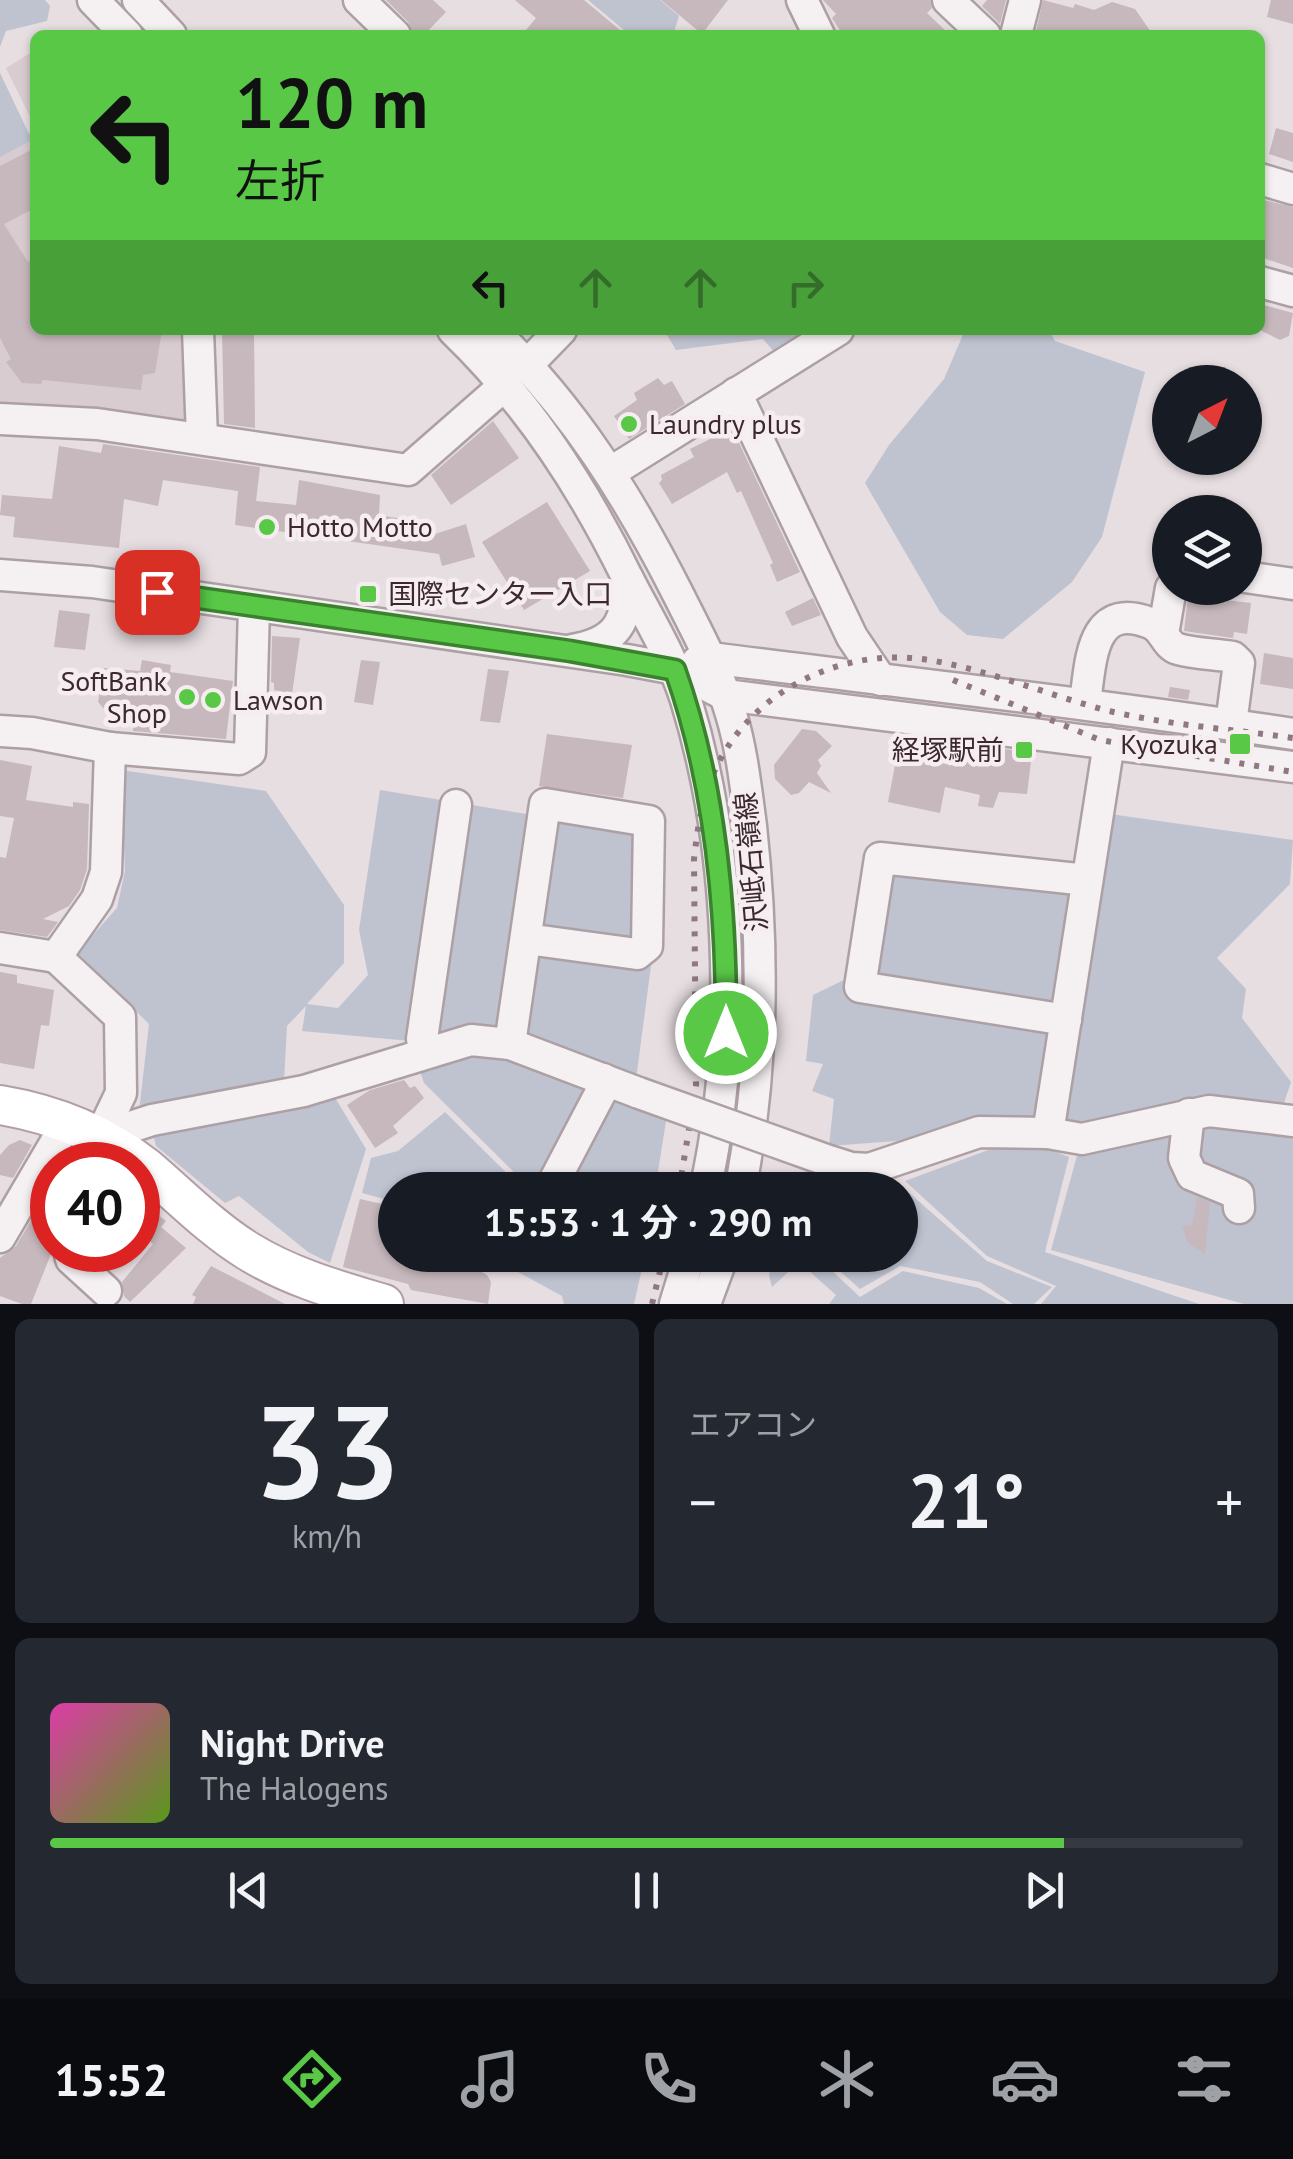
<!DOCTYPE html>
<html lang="ja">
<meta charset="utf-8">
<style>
body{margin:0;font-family:"PT Sans","Noto Sans JP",sans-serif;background:#242831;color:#f1f3f6;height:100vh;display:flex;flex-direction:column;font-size:38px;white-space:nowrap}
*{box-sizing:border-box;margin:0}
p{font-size:32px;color:#9ea1a6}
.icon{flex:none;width:55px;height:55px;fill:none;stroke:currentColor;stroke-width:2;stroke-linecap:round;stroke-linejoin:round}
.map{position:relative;height:1304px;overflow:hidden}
.details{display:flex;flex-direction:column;gap:15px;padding:15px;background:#0d0f14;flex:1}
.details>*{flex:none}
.top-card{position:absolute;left:30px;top:30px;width:1235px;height:305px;border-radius:15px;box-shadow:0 2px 8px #0004;background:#59c847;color:#111;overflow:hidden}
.needle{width:65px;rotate:42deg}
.buttons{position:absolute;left:1152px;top:365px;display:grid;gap:20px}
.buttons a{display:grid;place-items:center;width:110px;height:110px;border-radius:50%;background:#171b24;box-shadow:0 2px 8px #0004;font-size:50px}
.speed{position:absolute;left:30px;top:1142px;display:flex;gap:20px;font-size:50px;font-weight:700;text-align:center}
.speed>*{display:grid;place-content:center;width:130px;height:130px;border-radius:50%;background:#171b24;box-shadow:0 2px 8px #0004;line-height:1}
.speed .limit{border:15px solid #d22;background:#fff;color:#111}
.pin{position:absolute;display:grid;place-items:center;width:85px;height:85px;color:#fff;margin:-42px;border-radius:20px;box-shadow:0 5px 15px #0006}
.me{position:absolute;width:110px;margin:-55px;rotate:0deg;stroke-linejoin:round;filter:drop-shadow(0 0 8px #0008)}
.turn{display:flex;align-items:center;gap:35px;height:210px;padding:0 40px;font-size:45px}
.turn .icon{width:130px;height:130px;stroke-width:2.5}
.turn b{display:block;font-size:70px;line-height:85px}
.lanes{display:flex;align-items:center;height:95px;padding:0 40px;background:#0003;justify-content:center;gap:50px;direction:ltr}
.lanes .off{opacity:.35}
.big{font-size:75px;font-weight:700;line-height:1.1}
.details .tile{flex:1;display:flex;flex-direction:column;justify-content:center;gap:15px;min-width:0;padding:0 35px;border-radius:15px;background:#242831}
.details .dial{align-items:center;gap:0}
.dial b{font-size:130px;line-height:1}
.song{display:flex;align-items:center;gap:30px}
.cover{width:120px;height:120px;border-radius:15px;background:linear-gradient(135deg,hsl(320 70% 55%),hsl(90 70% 35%))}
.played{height:10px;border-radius:5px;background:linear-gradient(90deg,#59c847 85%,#363941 85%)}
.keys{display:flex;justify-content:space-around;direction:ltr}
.heat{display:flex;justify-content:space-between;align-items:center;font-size:55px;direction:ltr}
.details .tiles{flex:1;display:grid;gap:15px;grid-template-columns:1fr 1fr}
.tile:last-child{grid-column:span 2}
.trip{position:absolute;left:378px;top:1172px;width:540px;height:100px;border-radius:50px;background:#171b24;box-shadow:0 2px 8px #0004;font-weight:700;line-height:100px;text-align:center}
.tabs{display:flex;height:160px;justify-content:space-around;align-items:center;background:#090b0e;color:#9ea1a6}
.tabs .icon{width:70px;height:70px}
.tabs .active{color:#59c847}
.tabs b{font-size:45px;color:#f1f3f6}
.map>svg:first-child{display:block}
.built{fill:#d9ccd0}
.green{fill:#bfc3d0}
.building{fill:#c6b8bd}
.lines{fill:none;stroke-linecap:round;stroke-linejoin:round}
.minor-casing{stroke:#ada0a4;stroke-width:35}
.major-casing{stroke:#b29ea6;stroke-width:42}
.minor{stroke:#f5f0f2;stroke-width:30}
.major{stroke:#fff;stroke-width:38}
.rail{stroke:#907881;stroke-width:6;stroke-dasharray:5 10;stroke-linecap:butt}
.minor-bridge-casing{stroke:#ada0a4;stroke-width:35;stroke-linecap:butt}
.minor-bridge{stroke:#f5f0f2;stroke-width:30}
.route-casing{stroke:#3a822e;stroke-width:25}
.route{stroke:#59c847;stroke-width:18}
.poi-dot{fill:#59c847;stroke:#f5edf0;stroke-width:4}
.labels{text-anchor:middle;stroke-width:9;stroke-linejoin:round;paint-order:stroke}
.poi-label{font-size:28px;fill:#3d282f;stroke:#f5edf0;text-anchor:start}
.street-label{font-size:28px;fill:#3d282f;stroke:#f5edf0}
</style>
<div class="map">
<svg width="1293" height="1304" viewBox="0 0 1293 1304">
<rect width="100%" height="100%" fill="#e7dee1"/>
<g class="built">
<path d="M35 50V127L6 68Z"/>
<path d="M35 129V330H189V423L0 407V151Z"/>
</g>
<g class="green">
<path d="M0 0H45L50 6 47 21 6 31 0 47Z"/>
<path d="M588 0H660L679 16 673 35H630Z"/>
<path d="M0 73 32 140 0 157Z"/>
<path d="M664 330H814L777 355 763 339 676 350Z"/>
<path d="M965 330H1049L1055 341 1145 372 1102 537 1072 582 1003 639 967 635 940 612 865 483 889 445 944 379Z"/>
<path d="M121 770 266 791 344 905V963L307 1004 338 1008 368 975 359 930 380 790 533 815 659 813 648 961 651 966 633 1102 667 1115 655 1190H532L424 1083 410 1041 302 1031 306 1006 287 1026 284 1081 139 1112 149 1024 77 953 117 908 125 871Z"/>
<path d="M1103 813 1293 840 1290 884 1217 958 1246 989 1242 1018 1291 1082 1281 1112 1293 1115V1304H1244L1051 1250 1078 1152 1033 1131 829 1146 834 1099 812 1091 823 1064 806 1061 813 995 852 976 868 857 1092 889Z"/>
<path d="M334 1096 366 1149 330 1263 308 1252 239 1196 225 1203 156 1146 153 1134Z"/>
<path d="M445 1112 524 1190H395V1202L362 1193 371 1158 398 1151Z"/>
<path d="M1041 1146 1069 1157 1045 1252 1199 1304H1041L1056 1286 987 1256 905 1181 991 1149Z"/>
<path d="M892 1178 987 1261 1052 1287 1034 1304H1013L980 1282 900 1266 860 1289 822 1255H900V1190H844Z"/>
<path d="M487 1255H645L634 1304H564L562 1296Z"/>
<path d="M775 1255H815L860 1297 903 1271 979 1288 1007 1304H829L836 1295 799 1262 772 1287 769 1275Z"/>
</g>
<g class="building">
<path d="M386 0H433L446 12 424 35H413L408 22Z"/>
<path d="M515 0H584L626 35H522L536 18Z"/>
<path d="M661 0H728L702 34Z"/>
<path d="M823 0H930L932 8 927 13 950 35H843L832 18 836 14Z"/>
<path d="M987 0H1006L1000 24 982 6Z"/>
<path d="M1043 0 1073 8 1075 4 1094 10 1112 2 1135 9 1153 35H1035Z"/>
<path d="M1271 0H1293V24L1267 17Z"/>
<path d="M1276 128 1293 133V162L1269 154Z"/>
<path d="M35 148V208L4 224 28 262 35 258V330H162L155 373 143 375 141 390 43 380 41 384 22 383 6 362 11 359 0 338V166Z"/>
<path d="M1260 199 1293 207V268L1260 257Z"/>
<path d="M1260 304 1293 313 1289 336 1280 340 1260 330Z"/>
<path d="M222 330H254L255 428 224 424Z"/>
<path d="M658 378 664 385 672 381 685 404 629 439 614 416 637 400 634 393Z"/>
<path d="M493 421 519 458 451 505 431 475Z"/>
<path d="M732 428 800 572 777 582 770 565 773 563 741 491 737 493 727 472 672 504 659 483 662 480 661 475 694 457 690 449Z"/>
<path d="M103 444 260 467 256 501 296 505 299 480 380 495 379 515 415 521 413 541 466 524 475 557 442 566 439 554 235 525 238 491 163 480 158 506 124 499 119 548 13 537 15 517 0 515 2 495 52 499 59 446 101 453Z"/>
<path d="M547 502 590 571 524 610 482 542Z"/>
<path d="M1189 588H1209L1208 598 1251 603 1247 634 1234 632 1233 638 1184 631Z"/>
<path d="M813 598 821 615 792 626 785 612Z"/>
<path d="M59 610 90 614 85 650 54 647Z"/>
<path d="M272 636 300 638 292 694 274 690V683L271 682Z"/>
<path d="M1264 653 1293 658V689L1260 684Z"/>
<path d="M142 660 171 665 170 672 233 681 226 739 133 731 134 715 107 712 98 702 104 668 140 671Z"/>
<path d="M361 660 380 662 373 705 354 702Z"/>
<path d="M488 669 509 671 500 723 480 721Z"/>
<path d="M1170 687 1190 690 1188 700 1168 697Z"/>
<path d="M802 729 816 731 832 746 818 760 821 766 817 773 831 793 809 782 799 793 791 795 775 779 774 765Z"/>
<path d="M547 734 632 745 623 798 539 786Z"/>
<path d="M899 744 1003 764 1005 749 1032 753 1027 794 999 792 993 808 978 806 980 795 945 787 940 813 888 802Z"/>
<path d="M0 760 32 766 26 800 73 807V802L89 804 87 869 80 890 69 906 43 919 58 922 47 937 0 930V857L6 858 14 818 0 816Z"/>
<path d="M0 972 17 975V983L54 990 49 1026 41 1025 34 1069 0 1063Z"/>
<path d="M404 1080 410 1088 415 1086 424 1098 393 1126 398 1133 375 1148 347 1105 370 1090Z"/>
<path d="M20 1140 32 1145 13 1178 0 1175V1155L9 1145Z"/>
<path d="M52 1185 51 1254 31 1304H22L0 1296V1258L16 1246Z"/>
<path d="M1197 1197 1210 1203 1205 1254 1188 1243 1182 1226 1192 1225Z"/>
<path d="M360 1199 395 1207V1255L465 1263 468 1255 482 1260 480 1271 487 1275 491 1282 488 1304 411 1290 408 1284 343 1267Z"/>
<path d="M138 1200 166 1221 161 1227 186 1248 130 1302 124 1296 122 1282 153 1244 138 1232Z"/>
<path d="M211 1266 285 1304H193L196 1297 192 1295Z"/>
</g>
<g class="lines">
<g class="minor-casing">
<g id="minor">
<path d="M93 0 127 35"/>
<path d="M138 0 171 35"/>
<path d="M359 0 395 35"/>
<path d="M802 0 819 35"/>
<path d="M948 0 985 35"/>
<path d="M1016 35 1025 0"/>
<path d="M1260 179 1293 189"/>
<path d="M1260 282 1293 291"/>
<path d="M198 330 202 438"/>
<path d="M453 330C527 401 582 485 627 577 648 618 672 656 686 700 732 849 739 1038 705 1190"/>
<path d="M492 330C573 407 629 497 679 596 698 634 719 672 731 714 742 750 746 789 751 826 764 946 764 1071 740 1190"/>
<path d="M527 365 561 330"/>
<path d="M736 393 852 637 881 680"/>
<path d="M0 419 97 424 408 470 505 385"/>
<path d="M611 472 838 330"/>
<path d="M0 575 92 582 627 660 675 669 725 695 1293 767"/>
<path d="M1245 577 1293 584"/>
<path d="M1163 634 1171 588"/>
<path d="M572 650C618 642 627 622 628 579"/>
<path d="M697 662 711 658C905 683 1099 704 1293 734"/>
<path d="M1085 702C1091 663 1090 600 1150 623 1164 628 1165 645 1178 649 1195 654 1216 654 1233 657L1239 663 1231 724"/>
<path d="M0 731 32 733 110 748"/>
<path d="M0 948 56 957"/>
<path d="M1066 1020 860 987 880 858 1087 880"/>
<path d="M510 1044 545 804 649 821 647 946 637 954 527 939"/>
<path d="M425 1052 422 1039 456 805"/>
<path d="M1189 1114 1184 1158 1192 1175 1238 1194 1239 1208"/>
<path d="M1048 1133 1109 743"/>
<path d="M100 1137 121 1093 120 1017 56 957 97 899 106 872 110 748 239 759 250 752 254 607"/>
<path d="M100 1137 152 1120 304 1091 471 1040 510 1044 639 1093"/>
<path d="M829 1161 851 1168 869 1169 979 1132 1048 1133 1082 1139 1209 1111 1293 1121"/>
<path d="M550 1189 602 1090 603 1079"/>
<path d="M0 1237 67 1123"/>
<path d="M69 1250 71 1259 106 1291"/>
<path d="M675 1304 690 1255"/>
<path d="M705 1304 723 1255"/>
</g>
</g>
<g class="major-casing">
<path id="major" d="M0 1105C54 1114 104 1134 147 1168 180 1196 211 1228 248 1251 290 1277 337 1290 384 1304"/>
</g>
<use href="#minor" class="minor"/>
<use href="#major" class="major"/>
<g class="rail">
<path d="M953 680 1100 740 1293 772"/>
<path d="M679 1190 696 1086 694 859C697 834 700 809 709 785 740 696 838 645 929 660 988 670 1046 694 1105 710 1166 725 1231 729 1293 738"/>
<path d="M652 1304 664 1255"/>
</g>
<g class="minor-bridge-casing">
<path id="minor-bridge" d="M639 1093 829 1161"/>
</g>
<use href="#minor-bridge" class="minor-bridge"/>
</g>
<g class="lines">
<g class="route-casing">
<path id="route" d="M157 592 570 651 675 670C716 785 727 911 726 1033"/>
</g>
<use href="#route" class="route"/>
</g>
<g class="poi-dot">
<circle cx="629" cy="424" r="10"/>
<circle cx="267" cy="527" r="10"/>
<rect x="358" y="584" width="20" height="20" rx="5"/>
<circle cx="187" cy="697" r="10"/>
<circle cx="213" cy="700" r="10"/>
<rect x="1228" y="732" width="24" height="24" rx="5"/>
<rect x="1014" y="740" width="20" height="20" rx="5"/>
</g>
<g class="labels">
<g class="poi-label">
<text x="649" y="434">Laundry plus</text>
<text x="287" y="537">Hotto Motto</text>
<text x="388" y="604">国際センター入口</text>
<text x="167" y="691" text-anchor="end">SoftBank<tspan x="167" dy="32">Shop</tspan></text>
<text x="233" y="710">Lawson</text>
<text x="1218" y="754" text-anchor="end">Kyozuka</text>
<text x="1004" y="760" text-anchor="end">経塚駅前</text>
</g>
<g class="street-label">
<text transform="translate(751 862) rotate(-95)" y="10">沢岻石嶺線</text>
</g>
</g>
</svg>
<div class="buttons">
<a><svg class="needle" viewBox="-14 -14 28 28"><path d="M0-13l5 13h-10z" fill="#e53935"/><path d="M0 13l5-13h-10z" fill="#9ea1a6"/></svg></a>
<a><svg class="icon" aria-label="layers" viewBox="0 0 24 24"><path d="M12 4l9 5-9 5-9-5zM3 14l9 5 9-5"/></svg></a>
</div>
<div class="speed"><div class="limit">40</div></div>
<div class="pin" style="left:157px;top:592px;background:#d93025"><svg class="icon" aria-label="arrive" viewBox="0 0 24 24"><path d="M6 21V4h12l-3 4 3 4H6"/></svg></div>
<svg class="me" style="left:726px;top:1033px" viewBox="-20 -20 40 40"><circle r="17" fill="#59c847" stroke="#fff" stroke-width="3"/><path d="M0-11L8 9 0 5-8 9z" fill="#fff"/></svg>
<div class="trip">15:53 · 1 分 · 290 m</div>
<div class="top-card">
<div class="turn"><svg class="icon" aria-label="left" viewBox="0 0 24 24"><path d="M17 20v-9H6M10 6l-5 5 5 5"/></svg><div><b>120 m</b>左折</div></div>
<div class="lanes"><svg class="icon" aria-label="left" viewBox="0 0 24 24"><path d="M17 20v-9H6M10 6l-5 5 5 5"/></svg><svg class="icon off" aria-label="ahead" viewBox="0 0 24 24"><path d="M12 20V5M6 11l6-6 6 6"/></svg><svg class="icon off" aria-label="ahead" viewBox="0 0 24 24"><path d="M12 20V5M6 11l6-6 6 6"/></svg><svg class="icon off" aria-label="right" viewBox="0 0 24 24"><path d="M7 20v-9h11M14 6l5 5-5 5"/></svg></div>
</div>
</div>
<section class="details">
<div class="tiles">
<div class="tile dial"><b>33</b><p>km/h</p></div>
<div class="tile"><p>エアコン</p>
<div class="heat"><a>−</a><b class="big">21°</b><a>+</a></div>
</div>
<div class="tile">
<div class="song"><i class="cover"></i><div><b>Night Drive</b><p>The Halogens</p></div></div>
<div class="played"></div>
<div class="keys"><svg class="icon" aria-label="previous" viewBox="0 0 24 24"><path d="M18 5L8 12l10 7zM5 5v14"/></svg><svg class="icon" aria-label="pause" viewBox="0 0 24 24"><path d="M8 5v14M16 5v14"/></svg><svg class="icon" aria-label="next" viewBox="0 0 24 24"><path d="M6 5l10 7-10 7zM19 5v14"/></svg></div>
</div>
</div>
</section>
<nav class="tabs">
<b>15:52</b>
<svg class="icon active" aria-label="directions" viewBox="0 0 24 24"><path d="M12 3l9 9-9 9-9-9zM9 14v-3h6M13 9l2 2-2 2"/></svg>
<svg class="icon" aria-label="music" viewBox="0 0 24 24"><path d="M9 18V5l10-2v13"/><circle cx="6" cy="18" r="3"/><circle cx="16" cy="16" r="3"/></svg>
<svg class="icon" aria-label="phone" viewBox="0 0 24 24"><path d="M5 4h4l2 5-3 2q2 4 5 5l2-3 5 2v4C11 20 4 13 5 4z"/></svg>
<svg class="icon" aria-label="climate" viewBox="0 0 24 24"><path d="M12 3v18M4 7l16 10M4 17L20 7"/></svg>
<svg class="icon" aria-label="car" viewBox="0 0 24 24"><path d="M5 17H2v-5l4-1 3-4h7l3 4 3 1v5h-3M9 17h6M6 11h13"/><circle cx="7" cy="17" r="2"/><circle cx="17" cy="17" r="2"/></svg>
<svg class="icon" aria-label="filters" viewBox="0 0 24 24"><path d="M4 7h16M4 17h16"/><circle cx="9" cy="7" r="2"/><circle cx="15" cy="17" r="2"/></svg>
</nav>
